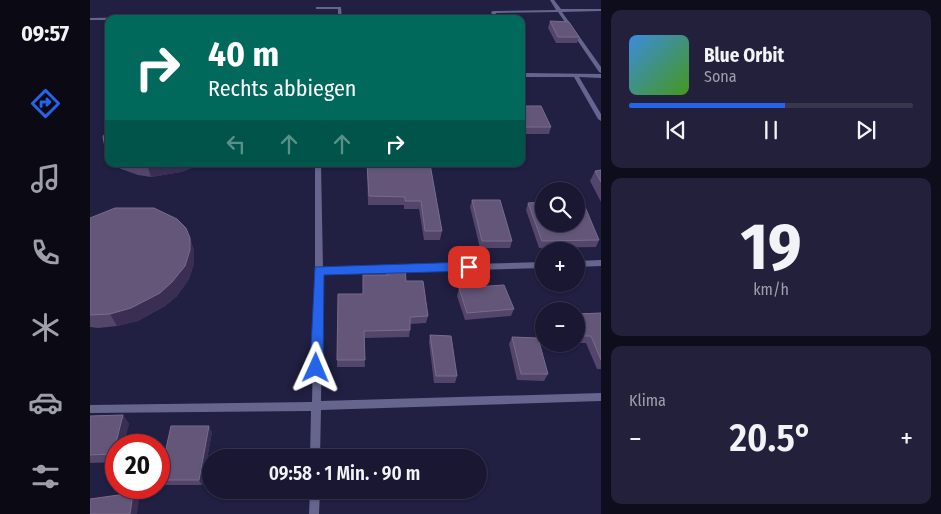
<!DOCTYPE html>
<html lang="de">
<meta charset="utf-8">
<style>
body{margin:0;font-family:"Fira Sans Condensed",sans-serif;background:#22203a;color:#f1f3f6;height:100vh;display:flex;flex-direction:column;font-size:19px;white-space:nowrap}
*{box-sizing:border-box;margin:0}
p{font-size:16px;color:#9f9fac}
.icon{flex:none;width:28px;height:28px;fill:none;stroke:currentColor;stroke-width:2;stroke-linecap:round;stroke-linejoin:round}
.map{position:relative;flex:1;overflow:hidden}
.drawer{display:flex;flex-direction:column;gap:10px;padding:10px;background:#0e0d1c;width:340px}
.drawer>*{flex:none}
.guide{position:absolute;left:15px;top:15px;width:420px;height:152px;border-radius:10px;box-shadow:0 1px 4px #0004,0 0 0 1px #37364d;background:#00695c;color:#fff;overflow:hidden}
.tools{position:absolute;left:445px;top:182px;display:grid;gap:10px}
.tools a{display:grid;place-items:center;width:50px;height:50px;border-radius:50%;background:#191732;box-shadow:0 1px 4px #0004,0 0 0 1px #37364d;font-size:25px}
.speed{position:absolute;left:15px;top:434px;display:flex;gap:10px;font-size:25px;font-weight:700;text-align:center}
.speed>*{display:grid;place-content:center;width:65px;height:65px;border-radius:50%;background:#191732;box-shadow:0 1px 4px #0004,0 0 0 1px #37364d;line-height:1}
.speed .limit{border:8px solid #d22;background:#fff;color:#111}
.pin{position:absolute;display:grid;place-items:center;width:42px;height:42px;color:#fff;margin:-21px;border-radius:10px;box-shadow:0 2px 8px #0006}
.me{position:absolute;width:55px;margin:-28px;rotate:1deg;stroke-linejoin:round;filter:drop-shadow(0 0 4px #0008)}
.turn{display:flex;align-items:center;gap:18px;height:105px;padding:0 20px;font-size:22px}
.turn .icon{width:65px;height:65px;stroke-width:2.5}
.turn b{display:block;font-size:35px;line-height:42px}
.lanes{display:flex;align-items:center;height:48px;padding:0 20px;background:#0003;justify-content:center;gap:25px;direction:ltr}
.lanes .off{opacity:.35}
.big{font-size:38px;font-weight:600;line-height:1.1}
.drawer .widget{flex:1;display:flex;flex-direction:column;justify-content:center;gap:8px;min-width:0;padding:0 18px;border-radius:10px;background:#22203a}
.drawer .dial{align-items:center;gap:0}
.dial b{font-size:65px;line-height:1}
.song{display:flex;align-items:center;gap:15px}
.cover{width:60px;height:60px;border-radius:8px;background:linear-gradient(135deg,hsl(210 70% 55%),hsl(100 70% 35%))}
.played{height:5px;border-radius:2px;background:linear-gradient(90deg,#2563eb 55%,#37364d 55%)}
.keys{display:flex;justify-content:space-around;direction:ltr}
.heat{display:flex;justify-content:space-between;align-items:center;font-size:28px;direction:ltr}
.trip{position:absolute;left:112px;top:449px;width:285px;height:50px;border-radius:25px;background:#191732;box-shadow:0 1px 4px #0004,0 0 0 1px #37364d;font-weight:600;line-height:50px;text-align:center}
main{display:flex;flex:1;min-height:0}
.menu{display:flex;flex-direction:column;width:90px;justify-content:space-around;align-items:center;background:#0a0914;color:#9f9fac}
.menu .icon{width:35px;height:35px}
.menu .selected{color:#2563eb}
.menu b{font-size:22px;color:#f1f3f6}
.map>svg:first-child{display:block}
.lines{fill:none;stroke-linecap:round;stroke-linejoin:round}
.lane{fill:#65658e;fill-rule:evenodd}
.wall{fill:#54466a}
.shaded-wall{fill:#3a2f53}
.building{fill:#645679;stroke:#776c8d}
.route{fill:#2563eb;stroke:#184099}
</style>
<main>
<nav class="menu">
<b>09:57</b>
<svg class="icon selected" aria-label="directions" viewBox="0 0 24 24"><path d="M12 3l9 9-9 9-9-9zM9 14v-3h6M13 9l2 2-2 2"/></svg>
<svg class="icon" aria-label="music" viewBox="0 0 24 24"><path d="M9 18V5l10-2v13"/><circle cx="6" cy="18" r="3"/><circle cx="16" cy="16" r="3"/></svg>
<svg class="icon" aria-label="phone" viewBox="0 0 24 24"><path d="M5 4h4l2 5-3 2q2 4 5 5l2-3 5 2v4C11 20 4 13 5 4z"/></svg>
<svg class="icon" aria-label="climate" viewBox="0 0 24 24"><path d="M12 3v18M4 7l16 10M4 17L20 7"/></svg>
<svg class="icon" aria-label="car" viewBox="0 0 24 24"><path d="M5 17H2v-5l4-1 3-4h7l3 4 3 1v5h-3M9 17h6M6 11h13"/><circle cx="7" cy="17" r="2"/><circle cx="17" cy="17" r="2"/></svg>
<svg class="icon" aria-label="filters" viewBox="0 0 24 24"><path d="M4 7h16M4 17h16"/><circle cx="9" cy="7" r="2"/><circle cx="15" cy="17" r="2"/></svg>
</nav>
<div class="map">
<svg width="511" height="514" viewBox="0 0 511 514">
<rect width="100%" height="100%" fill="#211f42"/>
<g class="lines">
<g class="lane">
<path d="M460 0H464L471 9H511V11L472 12 511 67V73L509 72 468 12 406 13 408 19H404L401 12 403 11 466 10Z"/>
<path d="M227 7H251L252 19H248V9H226V7Z"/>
<path d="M227 14 229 15V16L19 19V20H0V18Z"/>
<path d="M431 71 435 73 511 74V78L489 77 511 114V121L508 119 484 77H433L431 76Z"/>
<path d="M225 164H231L233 268 454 262V268L233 274 231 401 511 393V401L231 410 230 458H220L221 411 0 413V405L222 402 225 271Z"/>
<path d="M511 260V266L486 267V261Z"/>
<path d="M220 490H230L229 514H219Z"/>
</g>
</g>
<g class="wall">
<path d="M460 21 489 37 487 43H466L458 28Z"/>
<path d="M431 106 461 127 459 134H434L431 128Z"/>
<path d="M25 164H112L91 172 61 177 48 175 31 169Z"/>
<path d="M277 164H340L352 231 350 240H334L329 209H314V205H278Z"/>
<path d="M511 170V202L500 181 505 171Z"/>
<path d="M382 200 422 241 420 248H390L380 207Z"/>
<path d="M438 203 509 240 506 247 449 248 436 210Z"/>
<path d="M0 218 100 238 104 251V263L99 279 87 296 75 306 48 321 27 326 8 328 0 327Z"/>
<path d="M297 267 316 281 338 316 336 323 320 324V330L319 337 274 338 275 367H247L248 294H273V275H296Z"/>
<path d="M369 288 424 309 421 316 375 320 367 296Z"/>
<path d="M511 313V369H507L496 343H488L486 339V314Z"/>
<path d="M340 335 367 376 365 383H344L339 342Z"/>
<path d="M422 337 458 374 454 381 427 380 419 344Z"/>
<path d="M33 415 39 424 26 445V462L0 463V416Z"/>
<path d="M122 432 112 485H72L69 481V478Z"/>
</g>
<g class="shaded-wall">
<path d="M57 164H112L91 172 61 177Z"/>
<path d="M100 238 104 251V263L99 279 87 296 75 306 48 321 27 326 20 314Z"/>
<path d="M33 415 39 424 34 445H26V458L23 454Z"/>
<path d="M119 426 122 432 112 485 109 480Z"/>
<path d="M43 493 49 500 47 514H40Z"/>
</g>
<g class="building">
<path d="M460 21 479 22 489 37H468Z"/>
<path d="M431 106H451L461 127H436L431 117Z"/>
<path d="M19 126V150L15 147 13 137Z"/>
<path d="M277 164H340L352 231H335L331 201H315V197L279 196Z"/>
<path d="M511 170V182L505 171Z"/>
<path d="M382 200H410L422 241H392Z"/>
<path d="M454 202V224H486V202H493L509 240 452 241 438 203Z"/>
<path d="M25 208H64L87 219 96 228 100 238V250L95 266 82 282 70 293 41 308 20 314 0 315V218Z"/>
<path d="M297 267H315L316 281H333L338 316 320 317V330L274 331 275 360H247L248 294H273V275H298Z"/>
<path d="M414 285 424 309 377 313 369 288Z"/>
<path d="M511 313V360L501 336H492L486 322V314Z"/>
<path d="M340 335 361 336 367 376H346Z"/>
<path d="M422 337 448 338 458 374H431Z"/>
<path d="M33 415 23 454 0 455V416Z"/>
<path d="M81 426H119L109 480H69Z"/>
<path d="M43 493 40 514H0V499Z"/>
</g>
<path class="route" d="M379 262 385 267 379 271 234 275 233 368 231 372 226 374 222 372 220 368 225 267Z"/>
</svg>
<div class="tools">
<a><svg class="icon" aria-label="search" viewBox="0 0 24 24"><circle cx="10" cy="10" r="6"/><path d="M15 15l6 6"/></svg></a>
<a>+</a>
<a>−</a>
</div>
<div class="speed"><div class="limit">20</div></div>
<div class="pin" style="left:379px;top:267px;background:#d93025"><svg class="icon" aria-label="arrive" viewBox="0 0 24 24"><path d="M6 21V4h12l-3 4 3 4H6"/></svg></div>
<svg class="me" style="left:226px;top:368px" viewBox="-20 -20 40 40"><path d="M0-17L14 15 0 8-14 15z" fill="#2563eb" stroke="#fff" stroke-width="4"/></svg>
<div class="trip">09:58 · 1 Min. · 90 m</div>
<div class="guide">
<div class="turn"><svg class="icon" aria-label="right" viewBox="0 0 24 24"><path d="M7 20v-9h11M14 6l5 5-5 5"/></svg><div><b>40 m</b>Rechts abbiegen</div></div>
<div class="lanes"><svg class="icon off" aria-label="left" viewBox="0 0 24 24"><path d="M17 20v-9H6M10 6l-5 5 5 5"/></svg><svg class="icon off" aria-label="ahead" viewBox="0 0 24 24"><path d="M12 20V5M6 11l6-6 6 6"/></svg><svg class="icon off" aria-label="ahead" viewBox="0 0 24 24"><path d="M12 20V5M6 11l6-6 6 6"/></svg><svg class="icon" aria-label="right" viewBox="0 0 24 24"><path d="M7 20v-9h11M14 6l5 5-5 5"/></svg></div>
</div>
</div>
<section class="drawer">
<div class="widget">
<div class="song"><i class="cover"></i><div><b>Blue Orbit</b><p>Sona</p></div></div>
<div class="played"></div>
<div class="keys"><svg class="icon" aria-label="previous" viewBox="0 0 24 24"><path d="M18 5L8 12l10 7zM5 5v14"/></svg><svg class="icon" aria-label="pause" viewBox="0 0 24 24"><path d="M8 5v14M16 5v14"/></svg><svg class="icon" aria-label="next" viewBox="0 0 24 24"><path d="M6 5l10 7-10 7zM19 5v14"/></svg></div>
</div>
<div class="widget dial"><b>19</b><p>km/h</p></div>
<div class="widget"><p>Klima</p>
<div class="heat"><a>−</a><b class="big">20.5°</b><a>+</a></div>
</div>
</section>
</main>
